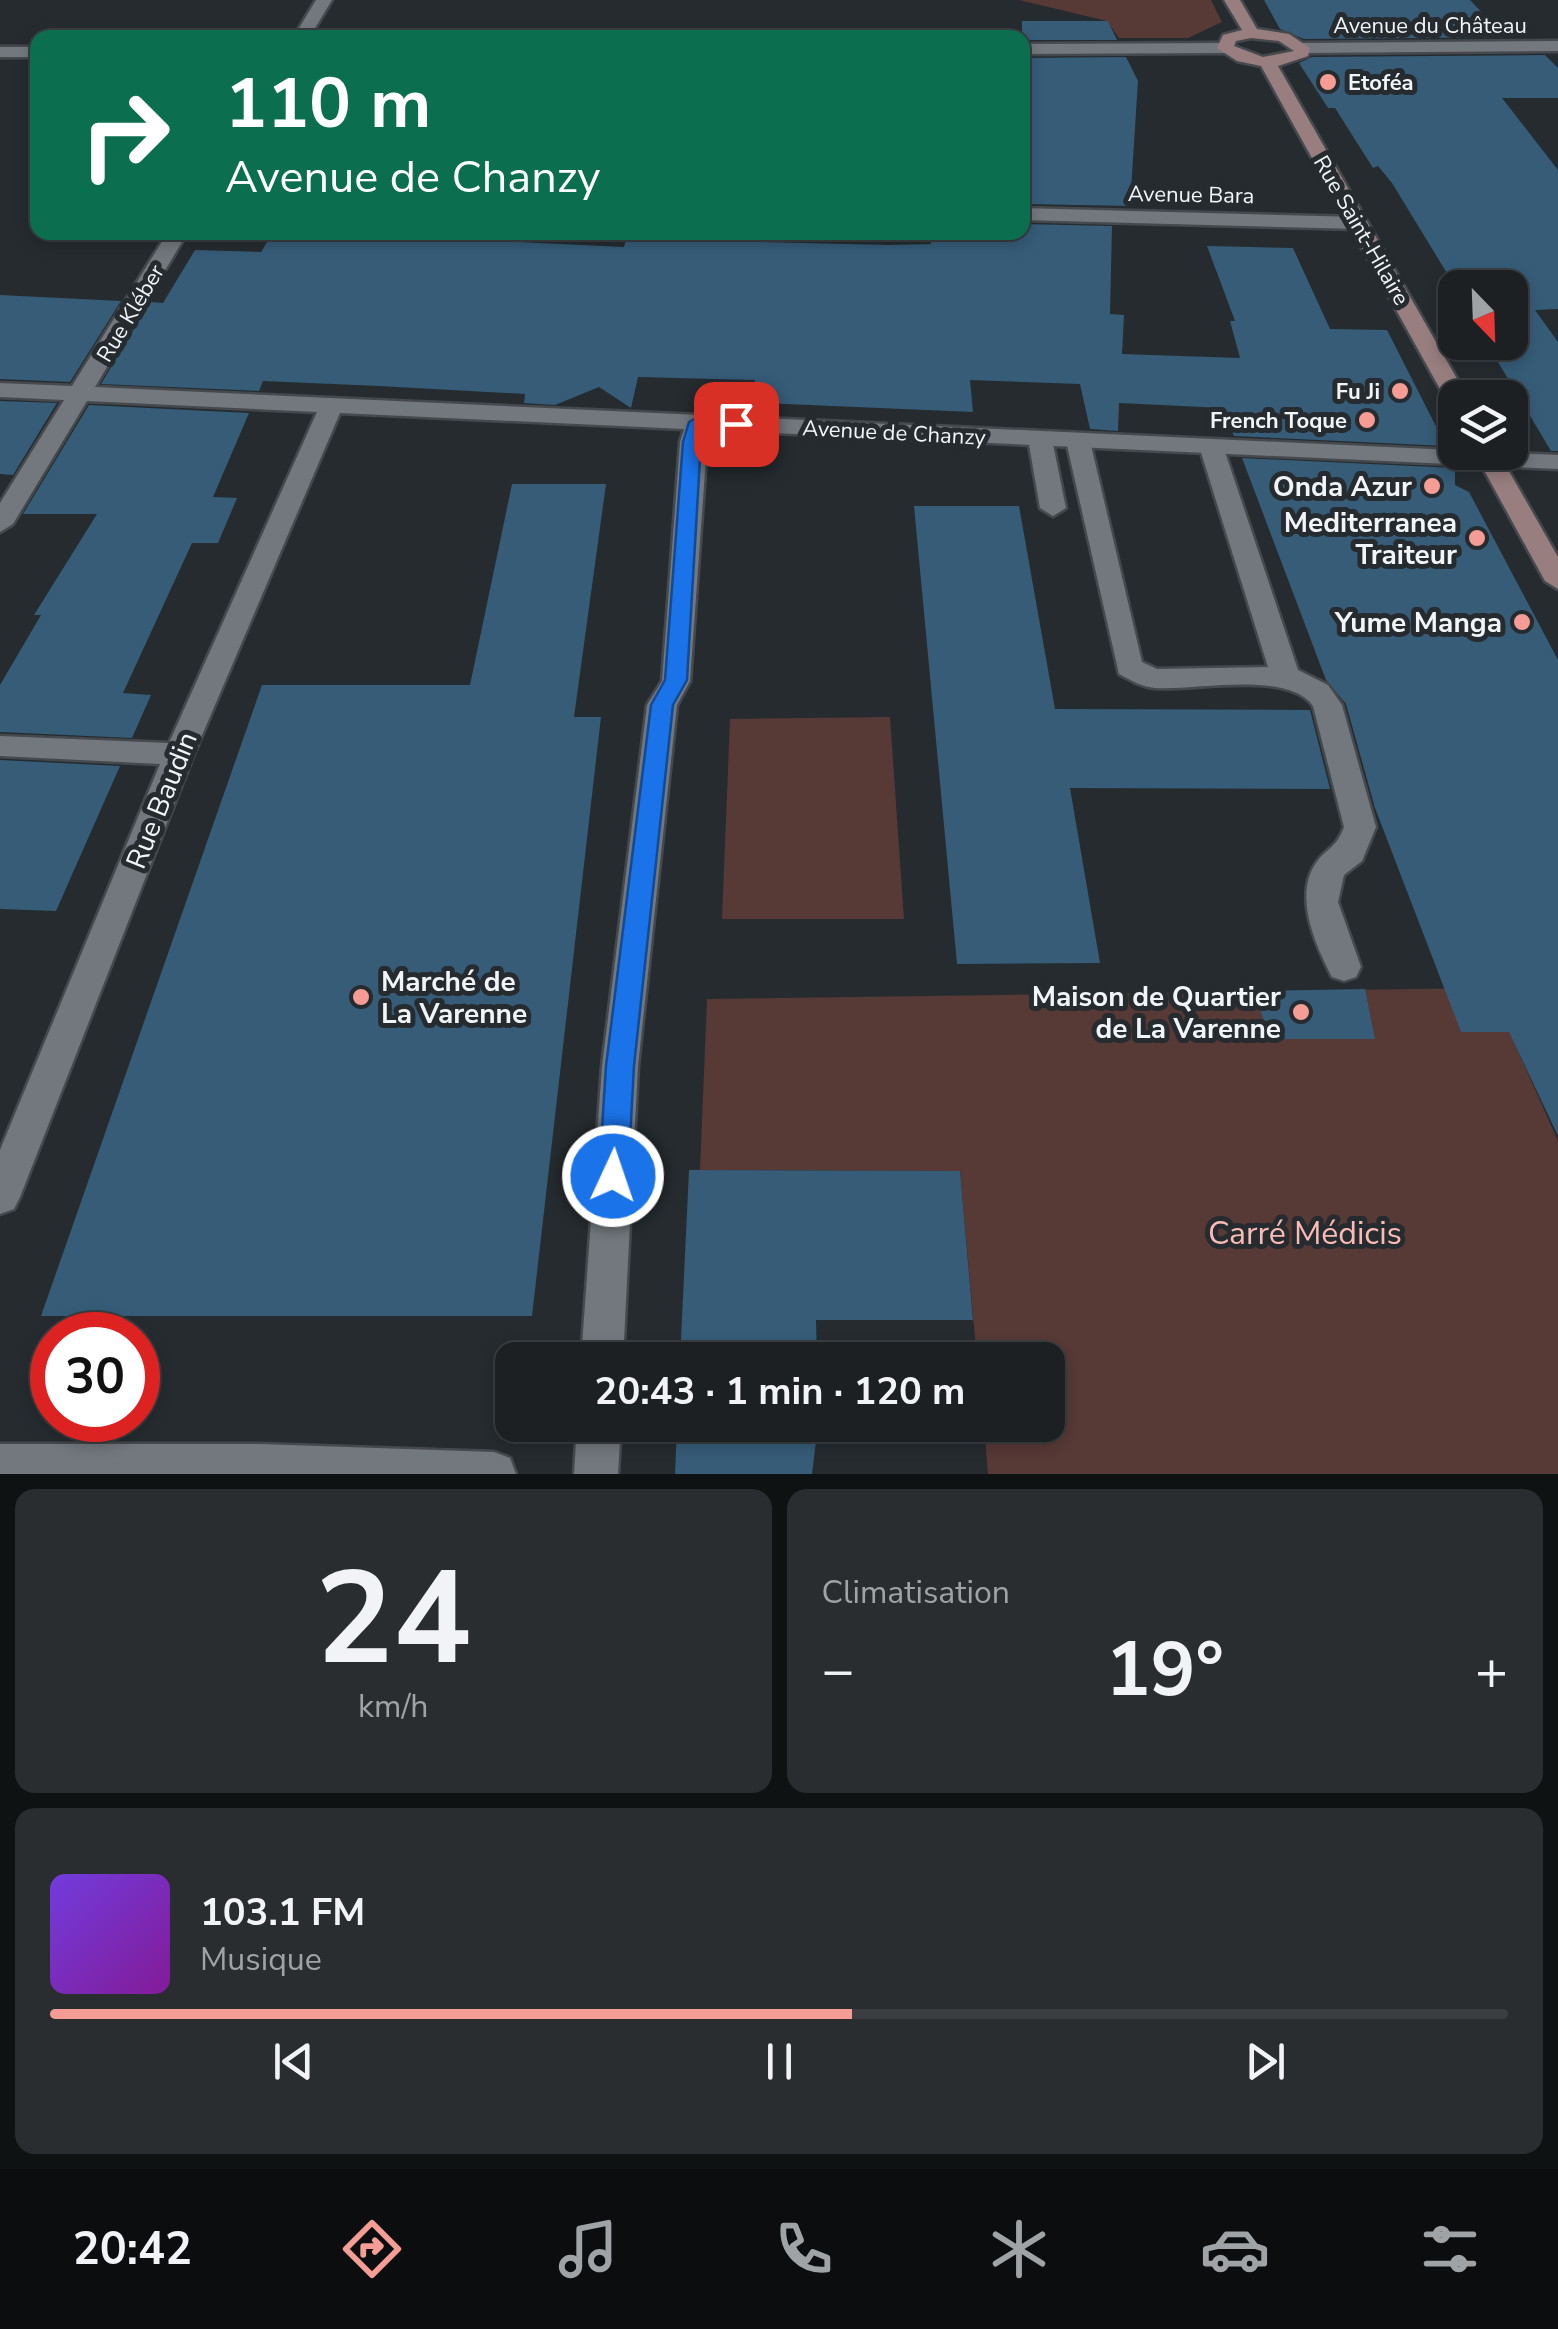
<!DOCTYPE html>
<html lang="fr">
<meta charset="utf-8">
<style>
body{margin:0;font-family:"Nunito Sans",sans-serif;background:#292d30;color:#f1f3f6;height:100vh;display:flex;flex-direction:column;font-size:38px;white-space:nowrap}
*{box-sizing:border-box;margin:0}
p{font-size:32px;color:#a0a3a6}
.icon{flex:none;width:55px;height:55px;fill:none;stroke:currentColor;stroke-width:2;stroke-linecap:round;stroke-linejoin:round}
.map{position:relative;height:1474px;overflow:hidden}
.panel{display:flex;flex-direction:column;gap:15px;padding:15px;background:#0f1213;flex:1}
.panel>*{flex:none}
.banner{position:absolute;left:30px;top:30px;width:1000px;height:210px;border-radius:20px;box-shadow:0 5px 15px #0003,0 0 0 2px #3a3e41;background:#0b6e4f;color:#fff;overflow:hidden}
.needle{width:65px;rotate:157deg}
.controls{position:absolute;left:1438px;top:270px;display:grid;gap:20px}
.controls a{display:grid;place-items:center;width:90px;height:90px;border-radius:20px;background:#1c2023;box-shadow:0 5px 15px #0003,0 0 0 2px #3a3e41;font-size:50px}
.speed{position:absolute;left:30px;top:1312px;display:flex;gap:20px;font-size:50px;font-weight:700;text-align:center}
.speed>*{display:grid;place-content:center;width:130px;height:130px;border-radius:50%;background:#1c2023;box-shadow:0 5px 15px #0003,0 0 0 2px #3a3e41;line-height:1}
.speed .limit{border:15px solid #d22;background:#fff;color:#111}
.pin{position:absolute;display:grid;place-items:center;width:85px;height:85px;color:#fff;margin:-42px;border-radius:20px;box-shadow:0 5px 15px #0006}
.me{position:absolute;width:110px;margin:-55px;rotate:3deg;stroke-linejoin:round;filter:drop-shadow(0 0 8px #0008)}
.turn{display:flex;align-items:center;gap:35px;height:210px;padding:0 30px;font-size:45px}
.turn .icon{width:130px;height:130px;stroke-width:2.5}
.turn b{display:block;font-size:70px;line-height:85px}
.big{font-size:75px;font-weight:700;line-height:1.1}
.panel .card{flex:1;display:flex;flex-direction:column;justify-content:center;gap:15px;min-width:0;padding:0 35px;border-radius:20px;background:#292d30}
.panel .dial{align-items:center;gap:0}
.dial b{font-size:130px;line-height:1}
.song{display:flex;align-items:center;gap:30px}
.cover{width:120px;height:120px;border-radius:15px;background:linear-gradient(135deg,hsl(260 70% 55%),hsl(290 70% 35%))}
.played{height:10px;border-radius:5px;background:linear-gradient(90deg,#f59c94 55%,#3a3e41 55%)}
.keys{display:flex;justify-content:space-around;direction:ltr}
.heat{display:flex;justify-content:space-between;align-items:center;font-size:55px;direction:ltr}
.panel .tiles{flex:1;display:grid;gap:15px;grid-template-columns:1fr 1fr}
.card:last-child{grid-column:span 2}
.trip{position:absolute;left:495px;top:1342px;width:570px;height:100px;border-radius:20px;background:#1c2023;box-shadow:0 5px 15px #0003,0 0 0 2px #3a3e41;font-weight:700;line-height:100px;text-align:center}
.tabs{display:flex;height:160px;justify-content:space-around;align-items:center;background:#0b0d0e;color:#a0a3a6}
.tabs .icon{width:70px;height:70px}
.tabs .on{color:#f59c94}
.tabs b{font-size:45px;color:#f1f3f6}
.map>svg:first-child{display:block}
.green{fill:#573936}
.building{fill:#365c78}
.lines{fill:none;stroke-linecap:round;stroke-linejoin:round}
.lane-casing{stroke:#45494d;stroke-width:5}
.street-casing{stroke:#45494d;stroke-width:5}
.secondary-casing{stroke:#45494d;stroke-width:5}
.lane{fill:#72787d;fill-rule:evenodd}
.street{fill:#72787d;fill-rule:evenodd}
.secondary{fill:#987e7f;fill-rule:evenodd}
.route{fill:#1a73e8;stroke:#114b97;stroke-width:2.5}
.poi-dot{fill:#f59c94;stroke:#252b2f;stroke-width:4}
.labels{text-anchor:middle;stroke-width:10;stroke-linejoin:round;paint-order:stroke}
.far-street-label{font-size:22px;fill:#f2f5f8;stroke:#252b2f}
.far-poi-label{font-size:22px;font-weight:bold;fill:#f2f5f8;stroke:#252b2f;text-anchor:end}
.poi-label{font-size:28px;font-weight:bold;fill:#f2f5f8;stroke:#252b2f;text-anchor:end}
.street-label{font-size:28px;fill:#f2f5f8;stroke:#252b2f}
.near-park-label{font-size:32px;fill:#fbbbb5;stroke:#252b2f}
</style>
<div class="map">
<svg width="1558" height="1474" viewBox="0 0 1558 1474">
<rect width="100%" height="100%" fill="#252b2f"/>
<g class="green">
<path d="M1019 0H1211L1222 22 1188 38H1119L1107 21Z"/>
<path d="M890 717 904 919H722L730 719Z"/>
<path d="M1490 988 1558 1141V1474H988L984 1425H1048V1360H977L960 1171 700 1170 707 999Z"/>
</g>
<g class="building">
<path d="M1264 0H1470L1487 18H1510L1529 37 1304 39 1280 29Z"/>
<path d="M1022 21H1108L1117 40H1022Z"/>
<path d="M1545 55 1558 68V98H1502L1558 170V309L1535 310 1558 342V451H1551L1486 342H1510V288H1456L1392 183 1378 166 1373 168 1335 108H1328L1299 63 1312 57Z"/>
<path d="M1126 57 1138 81 1130 206 1022 204V58Z"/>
<path d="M1022 224 1112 226 1110 314 1124 315 1122 354 1240 358 1230 321H1235L1207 246 1293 248 1330 329 1387 330 1446 446 1234 436 1223 408 1119 403 1118 431 1090 429 1080 384 970 380 973 412 761 403 762 391 754 390 755 380 638 377 631 408 599 387 555 405 524 403 525 394 379 386 263 381 259 391 101 384 150 302 163 303 195 250 261 252 272 234 413 241 418 232H477L474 240 624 247 628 232H763L762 242 888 245 931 244V232H1022Z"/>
<path d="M0 295 121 301 70 382 0 379Z"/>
<path d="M0 401 57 403 13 475 0 474Z"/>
<path d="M89 405 249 413 213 497 237 498 218 543H192L123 693 151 695 132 738 0 732V685L41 615H34L97 514H23Z"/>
<path d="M1242 458 1455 468V485L1469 492 1558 660V1136L1509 1032H1461L1375 808 1346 704 1326 680Z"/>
<path d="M512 484H606L574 717H601L532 1316H41L262 685H470Z"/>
<path d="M914 506H1019L1055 709 1310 710 1330 789 1070 788 1100 963 957 964Z"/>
<path d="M0 760 120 766 56 911 0 909Z"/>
<path d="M1365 989 1375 1039H1271L1253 991Z"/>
<path d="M689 1170 960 1171 973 1320H816L817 1360H680Z"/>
<path d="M677 1425H818L812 1474H675Z"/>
</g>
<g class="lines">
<g class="lane-casing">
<g id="lane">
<path d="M1040 432 1052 439 1066 508 1053 516 1040 508 1028 439Z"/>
<path d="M1078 434 1090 441 1142 662 1157 669 1268 667 1199 446 1211 439 1223 446 1298 670 1328 685 1342 705 1376 827 1362 861 1344 875 1338 902 1361 967 1356 977 1344 981 1332 977C1316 946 1293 896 1316 863 1327 847 1336 849 1344 827L1313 706C1288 670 1195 691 1155 688 1142 687 1130 680 1119 674L1066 441Z"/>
</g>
</g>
<g class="street-casing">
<g id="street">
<path d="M316 0H332L309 38H293Z"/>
<path d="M1558 41V51L1302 53 1294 48 1302 43Z"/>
<path d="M1022 44 1225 43 1233 48 1225 53 1022 54Z"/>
<rect x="0" y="47" width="38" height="10"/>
<path d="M1022 208 1358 217 1368 223 1358 229 1022 220Z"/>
<path d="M168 232H188L95 387 1558 455V469L708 430 690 681 677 705 638 1066 623 1360H581L602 1066 647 705 662 681 680 442 684 429 340 413 194 754 20 1197 14 1209 0 1214V1150L160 764 0 756V736L169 743 317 412 87 401 13 524 0 532V503L64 400 0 397V383L72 386Z"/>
<path d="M577 1425H621L618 1474H574Z"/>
<path d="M0 1444H259L494 1452 510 1458 516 1474H0Z"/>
</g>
</g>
<g class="secondary-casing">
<g id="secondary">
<path d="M1224 0H1240L1257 29 1289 34 1310 48 1308 56 1278 66 1468 398H1455V404L1445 398 1261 66 1237 61 1217 48 1223 35 1242 30ZM1251 38 1279 41 1294 51 1263 57 1234 46 1236 41Z"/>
<path d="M1474 452H1498L1558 557V589L1545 581Z"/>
</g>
</g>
<use href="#lane" class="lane"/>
<use href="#street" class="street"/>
<use href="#secondary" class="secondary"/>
</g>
<path class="route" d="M698 417 736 419 745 424 736 430 705 428 701 442 687 680 673 705 634 1066 628 1176 624 1185 613 1189 603 1185 599 1176 606 1066 651 705 665 680 683 442 689 422Z"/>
<g class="poi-dot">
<circle cx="1328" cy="82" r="10"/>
<circle cx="1400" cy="391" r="10"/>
<circle cx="1367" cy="420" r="10"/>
<circle cx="1432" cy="486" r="10"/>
<circle cx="1477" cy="538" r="10"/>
<circle cx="1522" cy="622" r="10"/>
<circle cx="361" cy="997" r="10"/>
<circle cx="1301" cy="1012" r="10"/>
</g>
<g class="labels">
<g class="far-street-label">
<text x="1430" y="33">Avenue du Château</text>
<text transform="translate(1191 194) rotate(1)" y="8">Avenue Bara</text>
<text transform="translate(1362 230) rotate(60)" y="8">Rue Saint-Hilaire</text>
<text transform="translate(130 313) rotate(-59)" y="8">Rue Kléber</text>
<text transform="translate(894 432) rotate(3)" y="8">Avenue de Chanzy</text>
</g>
<g class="far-poi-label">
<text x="1348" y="90" text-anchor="start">Etoféa</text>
<text x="1380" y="399">Fu Ji</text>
<text x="1347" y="428">French Toque</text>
</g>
<g class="poi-label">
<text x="1412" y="496">Onda Azur</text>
<text x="1457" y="532">Mediterranea<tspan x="1457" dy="32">Traiteur</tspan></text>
<text x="1502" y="632">Yume Manga</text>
<text x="381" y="991" text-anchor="start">Marché de<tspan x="381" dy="32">La Varenne</tspan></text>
<text x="1281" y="1006">Maison de Quartier<tspan x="1281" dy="32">de La Varenne</tspan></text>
</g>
<g class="street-label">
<text transform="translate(161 800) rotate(-68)" y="10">Rue Baudin</text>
</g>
<g class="near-park-label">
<text x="1305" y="1244">Carré Médicis</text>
</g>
</g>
</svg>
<div class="controls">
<a><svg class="needle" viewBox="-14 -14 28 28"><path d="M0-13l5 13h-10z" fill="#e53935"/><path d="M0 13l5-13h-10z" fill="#a0a3a6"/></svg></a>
<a><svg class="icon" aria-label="layers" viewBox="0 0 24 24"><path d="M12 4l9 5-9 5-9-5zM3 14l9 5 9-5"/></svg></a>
</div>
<div class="speed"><div class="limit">30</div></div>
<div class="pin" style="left:736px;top:424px;background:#d93025"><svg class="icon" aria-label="arrive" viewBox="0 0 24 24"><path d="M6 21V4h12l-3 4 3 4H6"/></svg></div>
<svg class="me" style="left:613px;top:1176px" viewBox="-20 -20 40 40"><circle r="17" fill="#1a73e8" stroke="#fff" stroke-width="3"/><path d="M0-11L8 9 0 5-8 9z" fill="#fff"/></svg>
<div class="trip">20:43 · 1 min · 120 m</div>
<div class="banner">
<div class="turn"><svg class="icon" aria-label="right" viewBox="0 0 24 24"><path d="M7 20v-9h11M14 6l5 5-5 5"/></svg><div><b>110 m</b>Avenue de Chanzy</div></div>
</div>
</div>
<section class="panel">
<div class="tiles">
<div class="card dial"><b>24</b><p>km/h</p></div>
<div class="card"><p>Climatisation</p>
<div class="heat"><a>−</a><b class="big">19°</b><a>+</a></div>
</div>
<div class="card">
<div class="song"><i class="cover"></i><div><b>103.1 FM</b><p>Musique</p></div></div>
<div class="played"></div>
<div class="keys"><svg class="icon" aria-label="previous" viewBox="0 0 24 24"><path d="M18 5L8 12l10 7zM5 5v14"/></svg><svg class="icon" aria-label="pause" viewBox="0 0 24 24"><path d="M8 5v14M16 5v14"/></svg><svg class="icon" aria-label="next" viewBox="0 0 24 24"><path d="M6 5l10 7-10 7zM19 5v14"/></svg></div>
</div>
</div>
</section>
<nav class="tabs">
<b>20:42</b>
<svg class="icon on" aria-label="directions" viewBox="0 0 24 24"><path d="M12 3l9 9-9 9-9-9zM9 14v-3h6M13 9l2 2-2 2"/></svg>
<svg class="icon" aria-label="music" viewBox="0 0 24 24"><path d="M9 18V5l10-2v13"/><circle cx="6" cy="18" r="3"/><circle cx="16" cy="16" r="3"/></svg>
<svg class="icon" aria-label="phone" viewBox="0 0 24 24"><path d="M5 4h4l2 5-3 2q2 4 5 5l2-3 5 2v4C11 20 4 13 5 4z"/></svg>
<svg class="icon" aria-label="climate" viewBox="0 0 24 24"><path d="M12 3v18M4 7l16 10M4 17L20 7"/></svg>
<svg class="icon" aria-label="car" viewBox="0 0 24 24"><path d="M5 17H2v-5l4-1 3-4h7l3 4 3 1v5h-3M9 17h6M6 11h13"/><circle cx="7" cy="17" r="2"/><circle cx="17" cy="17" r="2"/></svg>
<svg class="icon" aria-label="filters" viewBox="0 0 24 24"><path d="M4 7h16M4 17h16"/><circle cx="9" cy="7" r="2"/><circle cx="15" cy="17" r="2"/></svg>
</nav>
